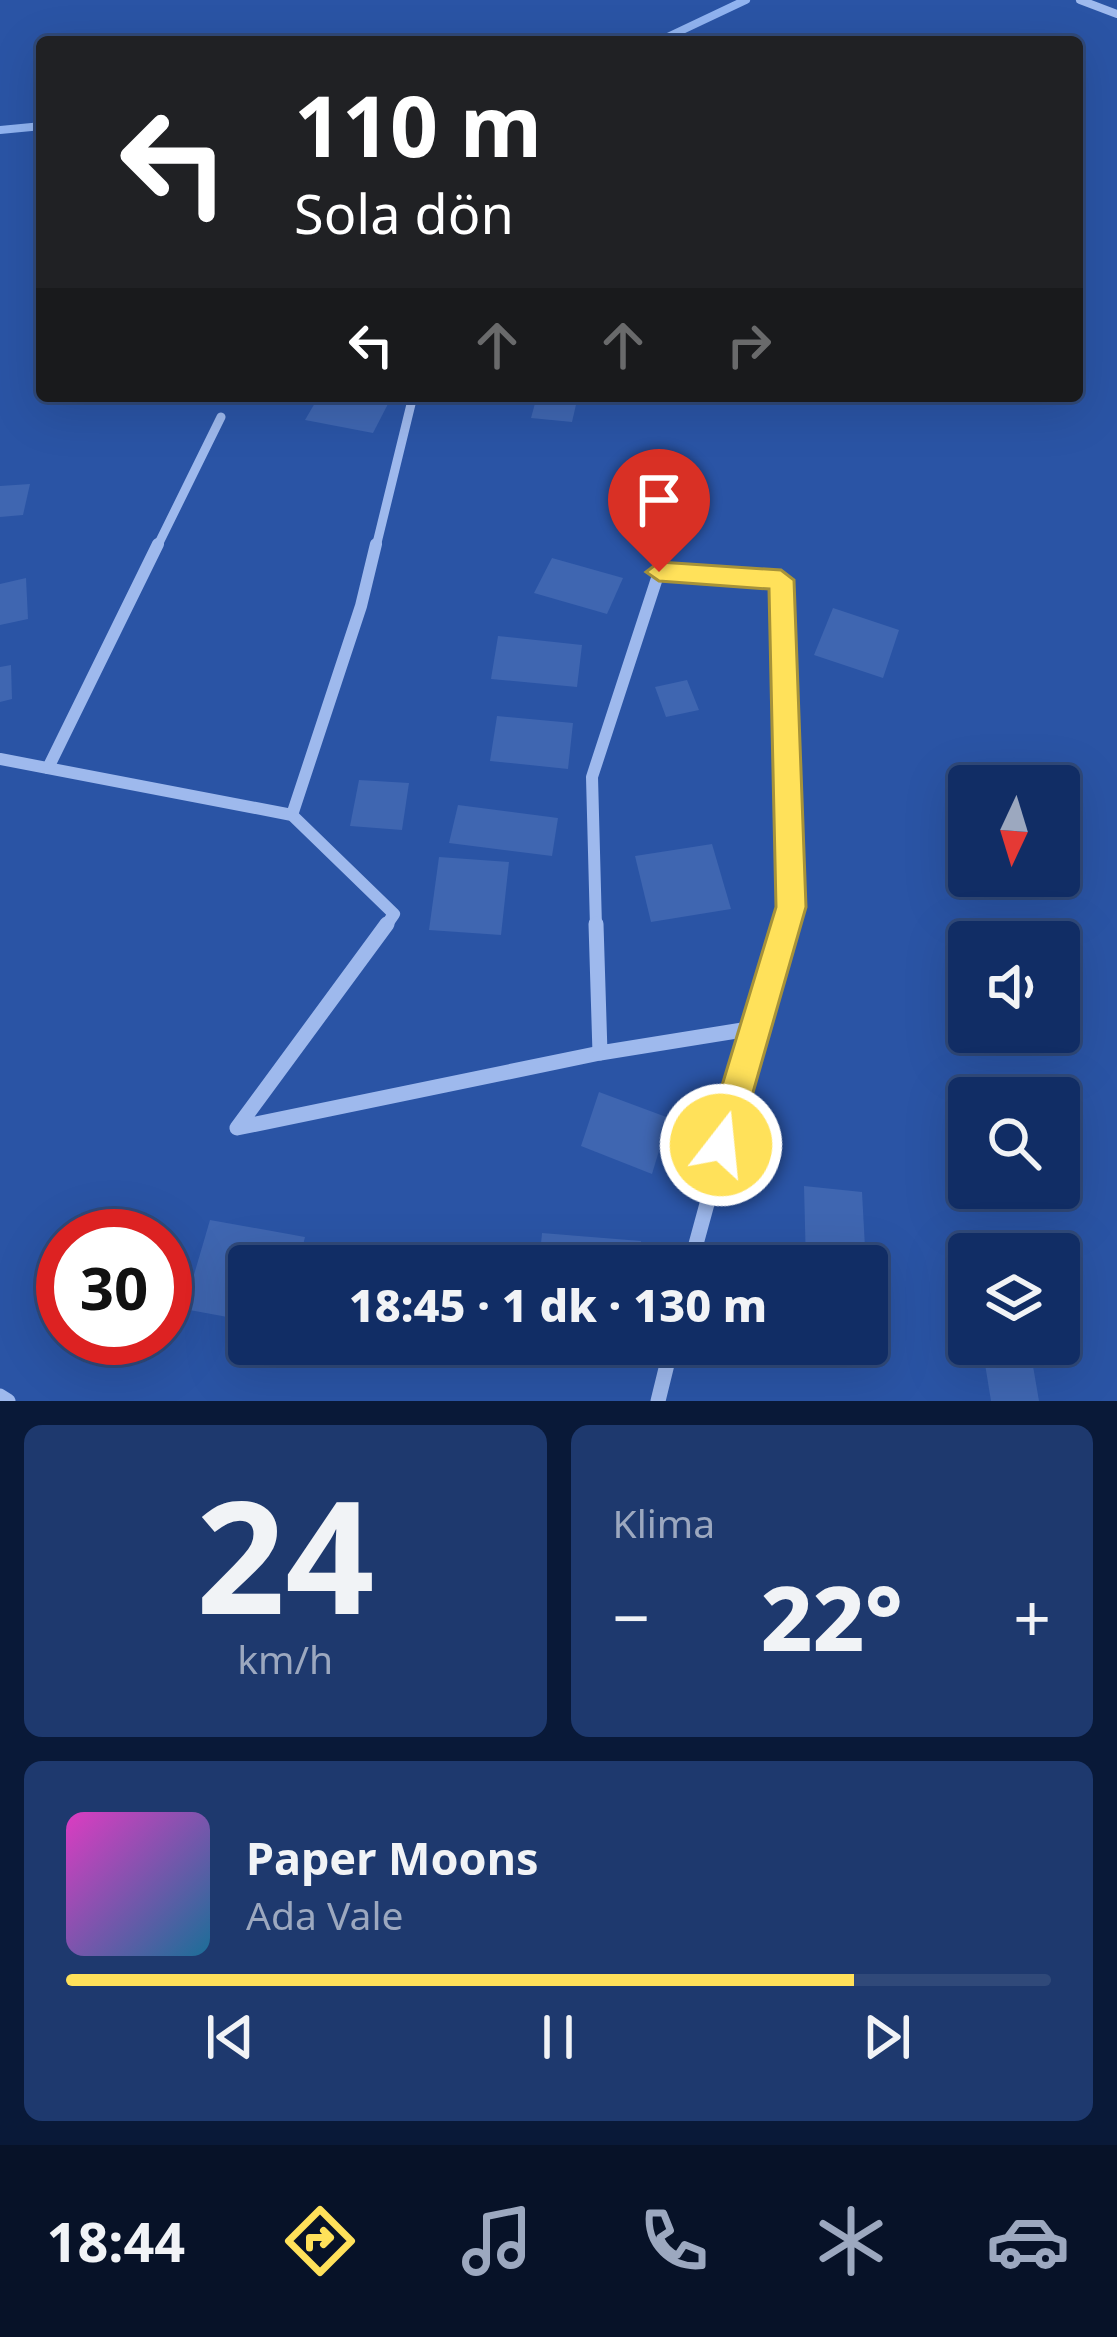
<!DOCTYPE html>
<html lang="tr">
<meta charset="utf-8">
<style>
body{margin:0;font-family:"Noto Sans",sans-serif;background:#1e396e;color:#f1f3f6;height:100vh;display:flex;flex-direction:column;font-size:45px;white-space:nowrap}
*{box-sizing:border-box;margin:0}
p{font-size:39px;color:#9ca8bf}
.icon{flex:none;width:66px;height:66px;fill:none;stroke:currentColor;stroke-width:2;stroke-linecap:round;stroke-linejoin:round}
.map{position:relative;height:1401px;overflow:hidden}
.side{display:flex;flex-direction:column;gap:24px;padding:24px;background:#091938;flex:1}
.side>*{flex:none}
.guide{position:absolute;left:36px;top:36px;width:1047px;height:366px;border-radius:12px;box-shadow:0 12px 48px #0002,0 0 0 3px #304979;background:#202124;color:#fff;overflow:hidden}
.needle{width:78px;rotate:184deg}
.controls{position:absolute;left:948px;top:765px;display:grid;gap:24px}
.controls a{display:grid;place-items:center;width:132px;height:132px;border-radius:12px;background:#112d65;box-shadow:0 12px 48px #0002,0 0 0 3px #304979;font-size:60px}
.speed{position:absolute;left:36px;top:1209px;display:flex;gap:24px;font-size:60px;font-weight:700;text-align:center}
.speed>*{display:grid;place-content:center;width:156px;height:156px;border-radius:50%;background:#112d65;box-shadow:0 12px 48px #0002,0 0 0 3px #304979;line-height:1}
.speed .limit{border:18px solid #d22;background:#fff;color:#111}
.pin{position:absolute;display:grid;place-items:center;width:102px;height:102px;color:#fff;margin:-123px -51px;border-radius:50% 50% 50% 0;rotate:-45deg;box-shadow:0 0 12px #0007}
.pin .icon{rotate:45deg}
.me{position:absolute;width:132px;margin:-66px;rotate:16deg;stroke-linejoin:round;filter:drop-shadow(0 0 9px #0008)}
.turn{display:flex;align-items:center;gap:42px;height:252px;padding:0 60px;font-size:54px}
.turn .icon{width:156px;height:156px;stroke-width:2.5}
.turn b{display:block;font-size:84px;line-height:102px}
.lanes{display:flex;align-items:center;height:114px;padding:0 60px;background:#0003;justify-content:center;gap:60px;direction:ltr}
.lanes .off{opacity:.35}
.big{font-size:90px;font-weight:800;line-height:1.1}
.side .widget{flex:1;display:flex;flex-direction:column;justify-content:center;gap:18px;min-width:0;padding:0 42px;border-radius:18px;background:#1e396e}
.side .dial{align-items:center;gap:0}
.dial b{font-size:156px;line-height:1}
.song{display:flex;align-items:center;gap:36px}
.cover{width:144px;height:144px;border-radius:18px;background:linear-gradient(135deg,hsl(310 70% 55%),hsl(200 70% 35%))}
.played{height:12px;border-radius:6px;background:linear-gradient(90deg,#ffe15a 80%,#304979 80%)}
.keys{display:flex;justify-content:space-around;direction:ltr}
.heat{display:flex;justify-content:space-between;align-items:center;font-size:66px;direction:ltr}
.side .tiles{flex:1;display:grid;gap:24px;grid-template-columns:1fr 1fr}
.widget:last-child{grid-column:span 2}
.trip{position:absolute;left:228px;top:1245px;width:660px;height:120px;border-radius:12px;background:#112d65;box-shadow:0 12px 48px #0002,0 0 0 3px #304979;font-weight:800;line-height:120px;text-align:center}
.tabs{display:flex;height:192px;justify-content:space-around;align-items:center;background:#071228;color:#9ca8bf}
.tabs .icon{width:84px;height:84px}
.tabs .selected{color:#ffe15a}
.tabs b{font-size:54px;color:#f1f3f6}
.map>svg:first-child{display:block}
.green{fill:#2a54a5;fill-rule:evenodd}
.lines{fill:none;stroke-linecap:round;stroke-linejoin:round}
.stream{stroke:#90b3f0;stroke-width:8}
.building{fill:#3f66b1}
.street-far3{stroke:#9eb9ed;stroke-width:8}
.street-far2{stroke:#9eb9ed;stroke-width:9}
.street-far1{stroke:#9eb9ed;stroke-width:12}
.street{stroke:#9eb9ed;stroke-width:15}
.route{fill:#ffe15a;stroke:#a6923a;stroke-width:3}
</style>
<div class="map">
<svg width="1117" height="1401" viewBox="0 0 1117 1401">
<rect width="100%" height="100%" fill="#173c87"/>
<path class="green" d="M0 0H1117V1401H0ZM42 42H1077V396H42ZM969 786H1059V876H969ZM969 942H1059V1032H969ZM969 1098H1059V1188H969ZM63 1236H165V1338H63ZM969 1254H1059V1344H969ZM249 1266H867V1344H249Z"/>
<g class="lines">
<g class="stream">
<path d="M657 42 746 0"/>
<path d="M0 130 42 126"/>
</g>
</g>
<g class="building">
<path d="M319 396H357L389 402 373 433 305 420Z"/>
<path d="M537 396H578L572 422 531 418Z"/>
<path d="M30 484 23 515 0 517V486Z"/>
<path d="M552 558 623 578 607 614 534 593Z"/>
<path d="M26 578 28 619 0 625V584Z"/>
<path d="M833 608 899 630 883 678 814 655Z"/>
<path d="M498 636 582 645 577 687 491 679Z"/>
<path d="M11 665 12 699 0 702V667Z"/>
<path d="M687 680 699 710 666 717 655 687Z"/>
<path d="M497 716 573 723 568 769 490 761Z"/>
<path d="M359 780 409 783 402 830 350 826Z"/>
<path d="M458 805 558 818 552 856 449 843Z"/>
<path d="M712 844 731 909 651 922 635 856Z"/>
<path d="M439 857 509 862 501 935 429 930Z"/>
<path d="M599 1092 669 1118 652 1174 581 1146Z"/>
<path d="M804 1186 862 1192 866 1266 806 1265Z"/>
<path d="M210 1220 305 1237 298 1266H249V1321L184 1309Z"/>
<path d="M542 1233 641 1241V1266H539Z"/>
<path d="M985 1364 1033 1366 1039 1401H991Z"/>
</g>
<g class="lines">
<path class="street-far3" d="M1080 0 1117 14"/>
<g class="street-far2">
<path d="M157 547 221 417"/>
<path d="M376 547 413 396"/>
</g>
<g class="street-far1">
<path d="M0 759 292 815 394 914 385 927"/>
<path d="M48 768 158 544"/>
<path d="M292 815 361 606 376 544"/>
<path d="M596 927 592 777 659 572 781 580 791 907 785 927"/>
</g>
<g class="street">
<path d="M387 924 237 1128 600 1053"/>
<path d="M596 924 600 1053 755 1028"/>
<path d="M755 1028 786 924"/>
<path d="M690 1266 755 1028"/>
<path d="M0 1396 8 1401"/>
<path d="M658 1401 672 1344"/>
</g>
</g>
<path class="route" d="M659 562 781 570 794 580 806 907 738 1145 733 1158 721 1163 709 1158 704 1145 776 907 769 589 659 581 646 572Z"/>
</svg>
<div class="controls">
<a><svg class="needle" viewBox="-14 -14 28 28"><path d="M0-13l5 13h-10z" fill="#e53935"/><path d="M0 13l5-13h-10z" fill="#9ca8bf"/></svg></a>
<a><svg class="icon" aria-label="sound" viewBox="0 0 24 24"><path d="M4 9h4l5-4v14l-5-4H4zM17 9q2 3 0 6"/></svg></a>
<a><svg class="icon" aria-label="search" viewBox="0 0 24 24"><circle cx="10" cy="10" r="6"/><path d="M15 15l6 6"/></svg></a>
<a><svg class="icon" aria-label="layers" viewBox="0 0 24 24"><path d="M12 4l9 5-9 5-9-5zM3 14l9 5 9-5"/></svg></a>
</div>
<div class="speed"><div class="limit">30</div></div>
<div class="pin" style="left:659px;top:572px;background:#d93025"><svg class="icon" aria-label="arrive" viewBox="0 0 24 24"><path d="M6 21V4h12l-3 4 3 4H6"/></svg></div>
<svg class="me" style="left:721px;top:1145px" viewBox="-20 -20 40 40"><circle r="17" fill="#ffe15a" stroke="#fff" stroke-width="3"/><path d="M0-11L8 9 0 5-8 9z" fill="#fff"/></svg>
<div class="trip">18:45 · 1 dk · 130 m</div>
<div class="guide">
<div class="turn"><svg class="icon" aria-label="left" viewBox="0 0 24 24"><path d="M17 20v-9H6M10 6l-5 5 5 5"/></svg><div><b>110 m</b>Sola dön</div></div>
<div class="lanes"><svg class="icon" aria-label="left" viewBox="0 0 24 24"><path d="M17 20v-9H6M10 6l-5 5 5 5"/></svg><svg class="icon off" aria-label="ahead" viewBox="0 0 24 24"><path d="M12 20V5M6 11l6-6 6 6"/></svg><svg class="icon off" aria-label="ahead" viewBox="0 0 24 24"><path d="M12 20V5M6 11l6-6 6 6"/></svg><svg class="icon off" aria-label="right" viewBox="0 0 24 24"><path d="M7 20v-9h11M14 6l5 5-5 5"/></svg></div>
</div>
</div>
<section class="side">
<div class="tiles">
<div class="widget dial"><b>24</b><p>km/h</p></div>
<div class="widget"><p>Klima</p>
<div class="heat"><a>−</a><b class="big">22°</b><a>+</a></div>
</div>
<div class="widget">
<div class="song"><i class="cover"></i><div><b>Paper Moons</b><p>Ada Vale</p></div></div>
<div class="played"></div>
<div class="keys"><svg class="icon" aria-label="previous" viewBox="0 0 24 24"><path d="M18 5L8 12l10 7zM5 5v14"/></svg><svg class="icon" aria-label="pause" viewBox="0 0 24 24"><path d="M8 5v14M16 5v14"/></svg><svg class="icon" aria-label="next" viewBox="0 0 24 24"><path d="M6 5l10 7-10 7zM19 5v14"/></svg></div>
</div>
</div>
</section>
<nav class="tabs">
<b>18:44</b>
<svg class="icon selected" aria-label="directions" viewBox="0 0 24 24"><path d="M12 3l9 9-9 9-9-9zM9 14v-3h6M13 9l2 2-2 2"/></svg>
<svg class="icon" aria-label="music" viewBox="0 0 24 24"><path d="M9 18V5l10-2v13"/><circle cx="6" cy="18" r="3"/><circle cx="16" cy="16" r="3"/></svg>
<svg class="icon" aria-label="phone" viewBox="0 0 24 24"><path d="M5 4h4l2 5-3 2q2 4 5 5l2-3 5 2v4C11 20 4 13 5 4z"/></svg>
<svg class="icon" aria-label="climate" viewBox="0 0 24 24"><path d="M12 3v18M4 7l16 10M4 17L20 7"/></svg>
<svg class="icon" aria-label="car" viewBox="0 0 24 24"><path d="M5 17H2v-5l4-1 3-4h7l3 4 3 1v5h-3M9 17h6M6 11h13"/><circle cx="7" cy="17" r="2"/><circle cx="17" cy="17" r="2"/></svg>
</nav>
